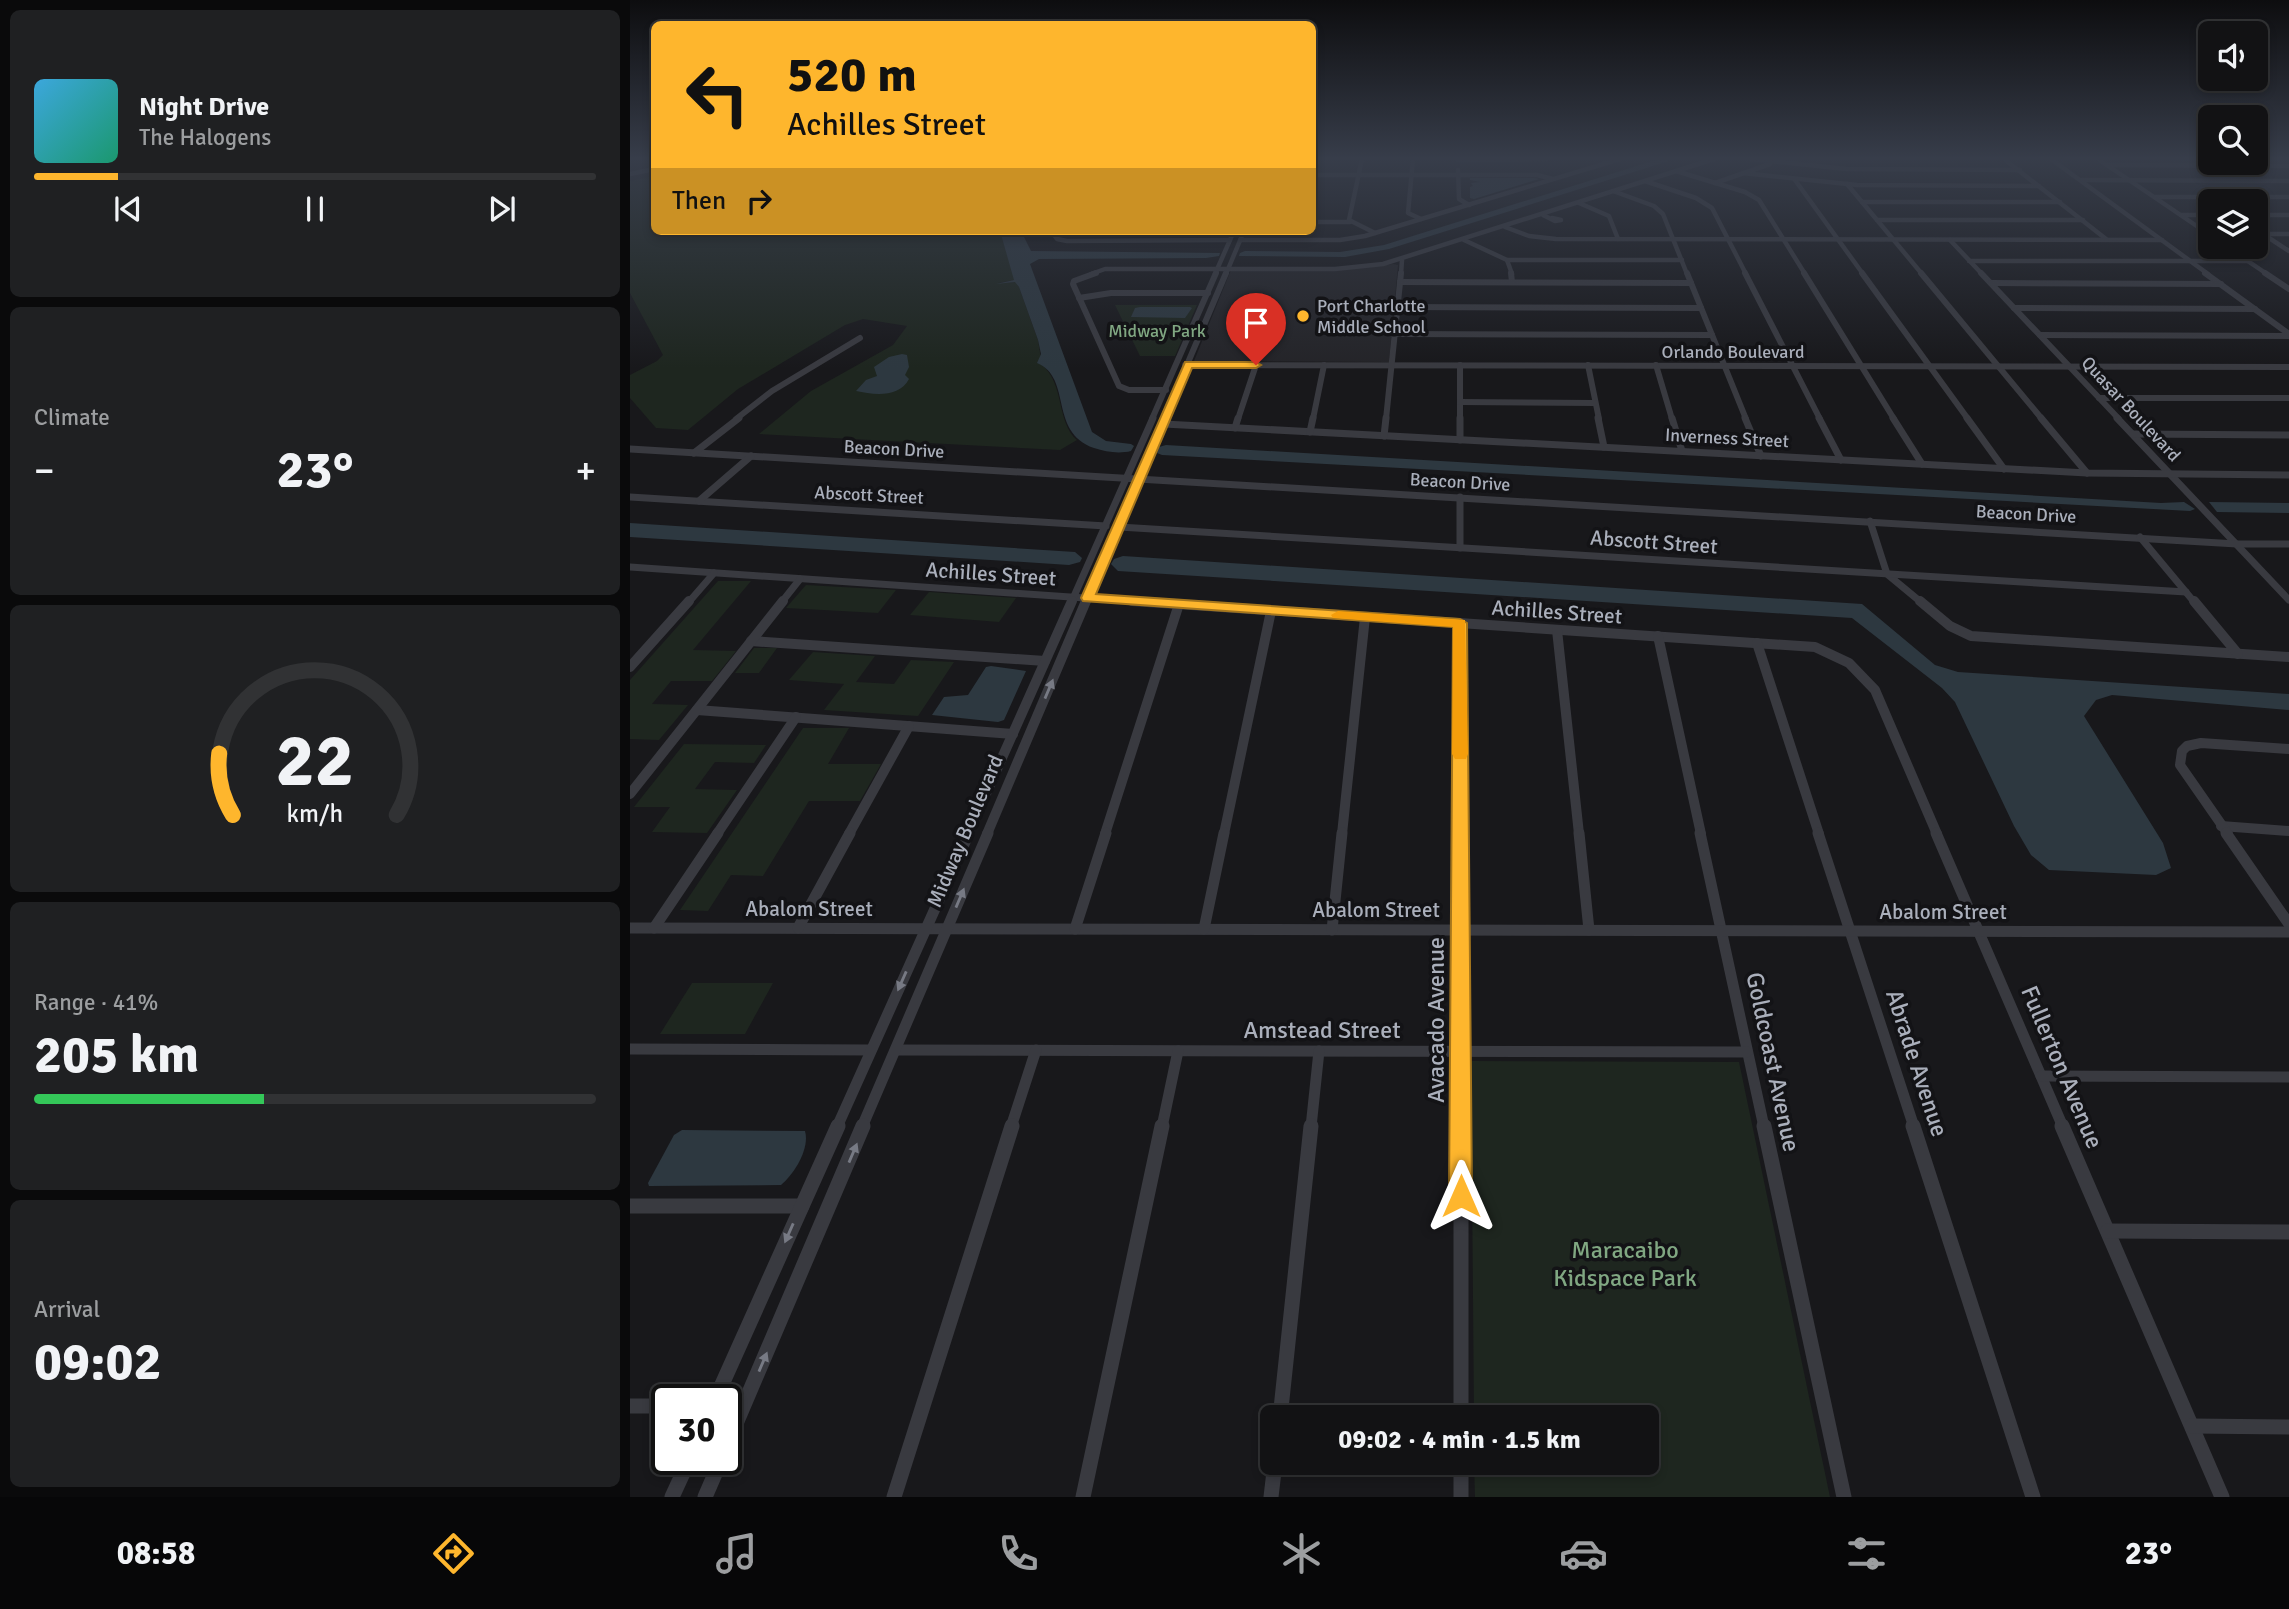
<!DOCTYPE html>
<meta charset="utf-8">
<style>
body{margin:0;font-family:Signika,sans-serif;background:#1f2022;color:#f1f3f6;height:100vh;display:flex;flex-direction:column;font-size:26px;white-space:nowrap}
*{box-sizing:border-box;margin:0}
p{font-size:23px;color:#9c9ea0}
.icon{flex:none;width:38px;height:38px;fill:none;stroke:currentColor;stroke-width:2;stroke-linecap:round;stroke-linejoin:round}
.map{position:relative;flex:1;overflow:hidden}
.sheet{display:flex;flex-direction:column;gap:10px;padding:10px;background:#0a0a0b;width:630px}
.sheet>*{flex:none}
.banner{position:absolute;left:21px;top:21px;width:665px;height:214px;border-radius:10px;box-shadow:0 4px 10px #0003,0 0 0 2px #313234;background:#feb62d;color:#111;overflow:hidden}
.controls{position:absolute;left:1568px;top:21px;display:grid;gap:14px}
.controls a{display:grid;place-items:center;width:70px;height:70px;border-radius:10px;background:#121214;box-shadow:0 4px 10px #0003,0 0 0 2px #313234;font-size:35px}
.speed{position:absolute;left:21px;top:1384px;display:flex;gap:14px;font-size:35px;font-weight:700;text-align:center}
.speed>*{display:grid;place-content:center;width:91px;height:91px;border-radius:50%;background:#121214;box-shadow:0 4px 10px #0003,0 0 0 2px #313234;line-height:1}
.speed .limit{border:4px solid #111;border-radius:10px;background:#fff;color:#111}
.pin{position:absolute;display:grid;place-items:center;width:60px;height:60px;color:#fff;margin:-72px -30px;border-radius:50% 50% 50% 0;rotate:-45deg;box-shadow:0 0 7px #0007}
.pin .icon{rotate:45deg}
.me{position:absolute;width:77px;margin:-38px;rotate:0deg;stroke-linejoin:round;filter:drop-shadow(0 0 5px #0008)}
.turn{display:flex;align-items:center;gap:24px;height:147px;padding:0 21px;font-size:32px}
.turn .icon{width:91px;height:91px;stroke-width:2.5}
.turn b{display:block;font-size:49px;line-height:60px}
.then{display:flex;align-items:center;height:66px;padding:0 21px;background:#0003;gap:14px;font-size:26px}
.big{font-size:52px;font-weight:700;line-height:1.1}
.sheet .tile{flex:1;display:flex;flex-direction:column;justify-content:center;gap:10px;min-width:0;padding:0 24px;border-radius:10px;background:#1f2022}
.sheet .dial{align-items:center;gap:0}
.dial svg{height:182px;overflow:visible;fill:none;stroke:#313234;stroke-width:7;stroke-linecap:round;text-anchor:middle}
.dial text{fill:#f1f3f6;stroke:none}
.song{display:flex;align-items:center;gap:21px}
.cover{width:84px;height:84px;border-radius:10px;background:linear-gradient(135deg,hsl(200 70% 55%),hsl(160 70% 35%))}
.played{height:7px;border-radius:4px;background:linear-gradient(90deg,#feb62d 15%,#313234 15%)}
.keys{display:flex;justify-content:space-around;direction:ltr}
.heat{display:flex;justify-content:space-between;align-items:center;font-size:38px;direction:ltr}
.charge{height:10px;border-radius:5px;background:linear-gradient(90deg,#34c759 41%,#313234 0)}
.trip{position:absolute;left:630px;top:1405px;width:399px;height:70px;border-radius:10px;background:#121214;box-shadow:0 4px 10px #0003,0 0 0 2px #313234;font-weight:700;line-height:70px;text-align:center}
.dock{display:flex;height:112px;justify-content:space-around;align-items:center;background:#070708;color:#9c9ea0}
.dock .icon{width:49px;height:49px}
.dock .current{color:#feb62d}
.dock b{font-size:32px;color:#f1f3f6}
main{display:flex;flex:1;min-height:0}
.map>svg:first-child{display:block}
.built{fill:#242428}
.green{fill:#1e261f}
.water{fill:#2d3840}
.lines{fill:none;stroke-linecap:round;stroke-linejoin:round}
.minor-far5{stroke:#393a40;stroke-width:4.5}
.minor-far4{stroke:#393a40;stroke-width:6}
.minor-far3{stroke:#393a40;stroke-width:7}
.minor-far2{stroke:#393a40;stroke-width:10}
.minor-far1{stroke:#393a40;stroke-width:11}
.minor{stroke:#393a40;stroke-width:15}
.oneway{fill:#777a84}
.route{fill:#feb62d;stroke:#a5761d;stroke-width:2}
.slow{fill:#f59e0b}
.poi-dot{fill:#feb62d;stroke:#131316;stroke-width:2.5}
.labels{text-anchor:middle;stroke-width:7;stroke-linejoin:round;paint-order:stroke}
.far-poi-label{font-size:18px;fill:#aaafbb;stroke:#131316;text-anchor:start}
.far-park-label{font-size:18px;fill:#80a782;stroke:#131316}
.far-street-label{font-size:18px;fill:#aaafbb;stroke:#131316}
.street-label{font-size:21px;fill:#aaafbb;stroke:#131316}
.near-street-label{font-size:24px;fill:#aaafbb;stroke:#131316}
.near-park-label{font-size:24px;fill:#80a782;stroke:#131316}
</style>
<main>
<section class="sheet">
<div class="tile">
<div class="song"><i class="cover"></i><div><b>Night Drive</b><p>The Halogens</p></div></div>
<div class="played"></div>
<div class="keys"><svg class="icon" aria-label="previous" viewBox="0 0 24 24"><path d="M18 5L8 12l10 7zM5 5v14"/></svg><svg class="icon" aria-label="pause" viewBox="0 0 24 24"><path d="M8 5v14M16 5v14"/></svg><svg class="icon" aria-label="next" viewBox="0 0 24 24"><path d="M6 5l10 7-10 7zM19 5v14"/></svg></div>
</div>
<div class="tile"><p>Climate</p>
<div class="heat"><a>−</a><b class="big">23°</b><a>+</a></div>
</div>
<div class="tile dial"><svg viewBox="0 0 100 80">
<path d="M14 69A42 42 0 1 1 86 69"/>
<path d="M14 69A42 42 0 0 1 8 42" stroke="#feb62d"/>
<text x="50" y="56" font-size="32" font-weight="700">22</text>
<text x="50" y="72" font-size="11">km/h</text>
</svg></div>
<div class="tile"><p>Range · 41%</p><b class="big">205 km</b><div class="charge"></div></div>
<div class="tile"><p>Arrival</p><b class="big">09:02</b></div>
</section>
<div class="map">
<svg width="1659" height="1497" viewBox="0 0 1659 1497">
<rect width="100%" height="100%" fill="#18181b"/>
<path class="built" d="M763 264 768 265 759 362 564 361 601 270 741 267Z"/>
<g class="green">
<path d="M24 176V231H370L385 280 368 283 386 282 389 287 408 340 412 365C435 384 426 422 447 440L430 450 129 434 181 391 263 345 277 326 233 319 215 325 108 389 58 430 26 428 0 398V375L27 361 33 355 0 293V181Z"/>
<path d="M485 305H567L545 356H510Z"/>
<path d="M88 581H121L63 650 106 651 82 681H41L22 704 58 705 29 740 0 739V680Z"/>
<path d="M176 585 266 590 248 613 156 608Z"/>
<path d="M299 592 386 598 369 622 280 615Z"/>
<path d="M124 648H147L129 673H105Z"/>
<path d="M183 652 245 656 226 682 264 684 281 660 324 662 288 716 194 710 214 684 159 680Z"/>
<path d="M173 728H219L198 764H251L230 801H179L133 876 101 875 78 911 50 910Z"/>
<path d="M54 744 136 745 124 763 85 762 65 789 107 790 77 833 22 832 40 807H4Z"/>
<path d="M62 983H143L115 1034H30Z"/>
<path d="M841 1061 1109 1062 1200 1497H845L844 1463H1017V1418L844 1417Z"/>
</g>
<g class="water">
<path d="M1029 159H1045L759 249 715 257 609 256 610 253 615 251 710 252 754 245Z"/>
<path d="M840 178H904L909 179 844 199 840 198V187L843 186 841 183 850 182 840 180Z"/>
<path d="M370 231H391L401 251 590 253 589 256 576 258 409 259 400 264 462 432 476 441 501 444 504 446 501 451C489 454 476 452 464 448 418 432 443 378 407 363L411 354 408 340 389 287 385 282 366 284 384 280Z"/>
<path d="M510 307H560L562 308 555 318 501 317 505 308Z"/>
<path d="M272 354 277 355 279 367 275 375 279 379C269 398 244 395 226 391L236 380 247 376 244 367 259 357Z"/>
<path d="M536 445 1531 503 1554 502 1565 509 1560 511 532 455 527 453 529 447Z"/>
<path d="M1579 502 1659 503V513L1587 512Z"/>
<path d="M0 523 445 552 452 558 450 562 439 565 0 537Z"/>
<path d="M493 556 1232 604 1305 665 1328 672 1659 694V710L1482 695 1466 700 1454 716 1533 843 1541 868 1526 875 1419 870 1401 855 1384 826 1325 702 1312 688 1222 618 488 571 481 564 484 559Z"/>
<path d="M361 666 396 671 374 720 368 722 302 715 314 697 338 695 356 667Z"/>
<path d="M52 1130 175 1131C180 1149 164 1174 151 1185L19 1186 18 1183 44 1135Z"/>
</g>
<g class="lines">
<g class="minor-far5">
<path d="M732 159 719 220 745 233"/>
<path d="M783 159 778 213 791 219"/>
<path d="M1121 159 1216 169 1390 170"/>
<path d="M1374 159 1476 239"/>
<path d="M1421 159 1578 274"/>
<path d="M1468 159 1580 235"/>
<path d="M828 160 917 159"/>
<path d="M1478 165 1659 166"/>
<path d="M828 170 829 199 839 205"/>
<path d="M1046 171 1115 192 1129 200 1175 274"/>
<path d="M1113 173 1227 185 1409 186"/>
<path d="M0 174 24 169"/>
<path d="M682 175H907L923 179"/>
<path d="M682 175 688 159"/>
<path d="M1165 180 1233 274"/>
<path d="M1452 180 1659 181"/>
<path d="M1015 181 1066 198 1082 208 1116 274"/>
<path d="M1085 183 1140 164"/>
<path d="M1217 184 1292 274"/>
<path d="M983 191 1024 206 1033 214 1057 274"/>
<path d="M1525 197H1659"/>
<path d="M1232 202H1430"/>
<path d="M949 203 979 216 988 239"/>
<path d="M913 215 925 221 931 220 922 218"/>
<path d="M1551 215H1580"/>
<path d="M1626 215H1659"/>
<path d="M1247 220H1453"/>
<path d="M682 222H720"/>
<path d="M875 227 899 236 926 239 1532 240"/>
<path d="M421 231 427 239 437 241 600 240"/>
<path d="M1626 234H1659"/>
<path d="M1633 234 1659 251"/>
<path d="M610 240H710L735 236 990 159"/>
<path d="M834 240 877 260 882 274"/>
<path d="M1320 240 1352 274"/>
<path d="M1597 247 1637 274"/>
<path d="M877 260H1052"/>
<path d="M1339 261H1618"/>
<path d="M461 274 475 269H705L753 264 1084 159"/>
<path d="M585 274 604 231"/>
<path d="M596 274 614 231"/>
<path d="M771 274 772 260"/>
</g>
<g class="minor-far4">
<path d="M466 273 444 281 443 284 489 386 499 390H536"/>
<path d="M881 273 882 282"/>
<path d="M1057 273 1116 419"/>
<path d="M1115 273 1190 419"/>
<path d="M1174 273 1264 419"/>
<path d="M1232 273 1338 419"/>
<path d="M1291 273 1412 419"/>
<path d="M1351 273 1489 419"/>
<path d="M1575 273 1659 334"/>
<path d="M1635 273 1659 289"/>
<path d="M770 282 1061 283"/>
<path d="M1361 283 1591 284"/>
<path d="M449 298 481 293H578"/>
<path d="M768 307 1071 308"/>
<path d="M1384 308 1625 309"/>
<path d="M765 334 1082 335"/>
<path d="M1410 335 1659 336"/>
<path d="M555 365 1659 367"/>
<path d="M830 365V419"/>
<path d="M958 365 969 419"/>
<path d="M1026 365 1042 419"/>
<path d="M1469 398H1659"/>
<path d="M830 402 965 403"/>
<path d="M106 419 142 391 230 338"/>
<path d="M522 419 586 273"/>
<path d="M534 419 596 273"/>
<path d="M608 419 626 365"/>
<path d="M683 419 694 365"/>
<path d="M756 419 771 273"/>
</g>
<g class="minor-far3">
<path d="M830 418V440"/>
<path d="M968 418 974 447"/>
<path d="M1042 418 1052 451"/>
<path d="M1115 418 1131 456"/>
<path d="M1189 418 1211 460"/>
<path d="M1263 418 1292 464"/>
<path d="M1337 418 1374 469"/>
<path d="M1411 418 1457 473"/>
<path d="M1487 418 1659 600"/>
<path d="M534 424 1457 473 1659 475"/>
<path d="M605 428 608 418"/>
<path d="M680 432 683 418"/>
<path d="M1503 434 1659 435"/>
<path d="M754 436 756 418"/>
<path d="M0 449 1607 544H1659"/>
<path d="M64 453 109 418"/>
<path d="M0 497 476 526"/>
<path d="M830 497V548"/>
<path d="M69 501 121 456"/>
<path d="M1240 521 1257 574 1292 603"/>
<path d="M489 527 1556 592"/>
<path d="M1510 537 1565 603"/>
<path d="M0 567 528 603"/>
<path d="M58 603 84 573"/>
<path d="M151 603 170 579"/>
<path d="M441 603 523 418"/>
<path d="M456 603 535 418"/>
</g>
<g class="minor-far2">
<path d="M502 601 1185 647 1219 663 1245 690 1307 834"/>
<path d="M1290 601 1320 626 1341 636 1659 657"/>
<path d="M1564 601 1608 654"/>
<path d="M830 623V834"/>
<path d="M927 630 949 834"/>
<path d="M1028 636 1071 834"/>
<path d="M121 641 415 661"/>
<path d="M1127 643 1189 834"/>
<path d="M0 667 59 601"/>
<path d="M67 710 383 734"/>
<path d="M0 794 153 601"/>
<path d="M1591 826 1659 831"/>
<path d="M87 834 166 717"/>
<path d="M219 834 279 726"/>
<path d="M338 834 442 601"/>
<path d="M357 834 456 601"/>
<path d="M475 834 549 604"/>
<path d="M594 834 641 611"/>
<path d="M712 834 735 617"/>
<path d="M1598 834 1550 765 1552 751 1557 746 1571 743 1659 749"/>
</g>
<g class="minor-far1">
<path d="M830 833 831 1127"/>
<path d="M949 833 959 930"/>
<path d="M1070 833 1134 1127"/>
<path d="M1188 833 1284 1127"/>
<path d="M1306 833 1433 1127"/>
<path d="M1596 833 1659 924"/>
<path d="M0 928 1659 932"/>
<path d="M24 928 88 833"/>
<path d="M168 928 220 833"/>
<path d="M445 929 476 833"/>
<path d="M574 929 594 833"/>
<path d="M702 930 712 833"/>
<path d="M0 1049 241 1050"/>
<path d="M267 1050 1117 1052"/>
<path d="M1411 1076 1659 1077"/>
<path d="M207 1127 339 833"/>
<path d="M232 1127 358 833"/>
<path d="M381 1127 406 1050"/>
<path d="M532 1127 548 1051"/>
<path d="M681 1127 689 1051"/>
</g>
<g class="minor">
<path d="M831 1126V1418"/>
<path d="M1134 1126 1214 1497"/>
<path d="M1283 1126 1403 1497"/>
<path d="M1432 1126 1592 1497"/>
<path d="M0 1206H172"/>
<path d="M1478 1231 1659 1232"/>
<path d="M85 1400 208 1126"/>
<path d="M0 1406H37"/>
<path d="M650 1418 681 1126"/>
<path d="M1562 1426 1659 1427"/>
<path d="M96 1447 233 1126"/>
<path d="M831 1463V1497"/>
<path d="M42 1497 59 1460"/>
<path d="M75 1497 91 1460"/>
<path d="M264 1497 382 1126"/>
<path d="M453 1497 532 1126"/>
<path d="M641 1497 645 1463"/>
</g>
</g>
<defs><path id="oneway-solid" d="M-6-.8H1V-3.2L6.5 0L1 3.2V.8H-6Z" transform="scale(1.75)"/></defs>
<g class="oneway">
<use href="#oneway-solid" transform="translate(419 689) rotate(-67)"/>
<use href="#oneway-solid" transform="translate(330 898) rotate(-67)"/>
<use href="#oneway-solid" transform="translate(272 981) rotate(114)"/>
<use href="#oneway-solid" transform="translate(223 1153) rotate(-67)"/>
<use href="#oneway-solid" transform="translate(159 1233) rotate(114)"/>
<use href="#oneway-solid" transform="translate(133 1362) rotate(-67)"/>
</g>
<linearGradient id="sky" x2="0" y2="1"><stop stop-color="#0d0d0f"/><stop offset="0.43" stop-color="#373d4a"/><stop offset="1" stop-color="#373d4a" stop-opacity="0"/></linearGradient>
<rect width="1659" height="368" fill="url(#sky)"/>
<path class="route" d="M555 362H626L631 365 626 368H562L466 594 830 619 837 623 842 1196 839 1204 831 1207 822 1204 819 1196 823 627 453 601 451 598Z"/>
<path class="slow" d="M708 611 835 620 838 754 836 759H825L822 754 823 627 703 618 701 615Z"/>
<circle class="poi-dot" cx="673" cy="316" r="7"/>
<g class="labels">
<g class="far-poi-label">
<text x="687" y="312">Port Charlotte<tspan x="687" dy="21">Middle School</tspan></text>
</g>
<g class="far-park-label">
<text x="527" y="337">Midway Park</text>
</g>
<g class="far-street-label">
<text x="1103" y="358">Orlando Boulevard</text>
<text transform="translate(1501 409) rotate(47)" y="6">Quasar Boulevard</text>
<text transform="translate(1097 438) rotate(3)" y="6">Inverness Street</text>
<text transform="translate(264 449) rotate(3)" y="6">Beacon Drive</text>
<text transform="translate(830 482) rotate(3)" y="6">Beacon Drive</text>
<text transform="translate(239 495) rotate(3)" y="6">Abscott Street</text>
<text transform="translate(1396 514) rotate(3)" y="6">Beacon Drive</text>
</g>
<g class="street-label">
<text transform="translate(1024 542) rotate(4)" y="7">Abscott Street</text>
<text transform="translate(361 574) rotate(4)" y="7">Achilles Street</text>
<text transform="translate(927 612) rotate(4)" y="7">Achilles Street</text>
<text transform="translate(335 831) rotate(-67)" y="7">Midway Boulevard</text>
<text x="179" y="916">Abalom Street</text>
<text x="746" y="917">Abalom Street</text>
<text x="1313" y="919">Abalom Street</text>
</g>
<g class="near-street-label">
<text transform="translate(806 1020) rotate(-90)" y="8">Avacado Avenue</text>
<text x="692" y="1038">Amstead Street</text>
<text transform="translate(1143 1062) rotate(78)" y="8">Goldcoast Avenue</text>
<text transform="translate(1287 1063) rotate(72)" y="8">Abrade Avenue</text>
<text transform="translate(1432 1067) rotate(67)" y="8">Fullerton Avenue</text>
</g>
<g class="near-park-label">
<text x="995" y="1258">Maracaibo<tspan x="995" dy="28">Kidspace Park</tspan></text>
</g>
</g>
</svg>
<div class="controls">
<a><svg class="icon" aria-label="sound" viewBox="0 0 24 24"><path d="M4 9h4l5-4v14l-5-4H4zM17 9q2 3 0 6"/></svg></a>
<a><svg class="icon" aria-label="search" viewBox="0 0 24 24"><circle cx="10" cy="10" r="6"/><path d="M15 15l6 6"/></svg></a>
<a><svg class="icon" aria-label="layers" viewBox="0 0 24 24"><path d="M12 4l9 5-9 5-9-5zM3 14l9 5 9-5"/></svg></a>
</div>
<div class="speed"><div class="limit">30</div></div>
<div class="pin" style="left:626px;top:365px;background:#d93025"><svg class="icon" aria-label="arrive" viewBox="0 0 24 24"><path d="M6 21V4h12l-3 4 3 4H6"/></svg></div>
<svg class="me" style="left:831px;top:1196px" viewBox="-20 -20 40 40"><path d="M0-17L14 15 0 8-14 15z" fill="#feb62d" stroke="#fff" stroke-width="4"/></svg>
<div class="trip">09:02 · 4 min · 1.5 km</div>
<div class="banner">
<div class="turn"><svg class="icon" aria-label="left" viewBox="0 0 24 24"><path d="M17 20v-9H6M10 6l-5 5 5 5"/></svg><div><b>520 m</b>Achilles Street</div></div>
<div class="then">Then<svg class="icon" aria-label="right" viewBox="0 0 24 24"><path d="M7 20v-9h11M14 6l5 5-5 5"/></svg></div>
</div>
</div>
</main>
<nav class="dock">
<b>08:58</b>
<svg class="icon current" aria-label="directions" viewBox="0 0 24 24"><path d="M12 3l9 9-9 9-9-9zM9 14v-3h6M13 9l2 2-2 2"/></svg>
<svg class="icon" aria-label="music" viewBox="0 0 24 24"><path d="M9 18V5l10-2v13"/><circle cx="6" cy="18" r="3"/><circle cx="16" cy="16" r="3"/></svg>
<svg class="icon" aria-label="phone" viewBox="0 0 24 24"><path d="M5 4h4l2 5-3 2q2 4 5 5l2-3 5 2v4C11 20 4 13 5 4z"/></svg>
<svg class="icon" aria-label="climate" viewBox="0 0 24 24"><path d="M12 3v18M4 7l16 10M4 17L20 7"/></svg>
<svg class="icon" aria-label="car" viewBox="0 0 24 24"><path d="M5 17H2v-5l4-1 3-4h7l3 4 3 1v5h-3M9 17h6M6 11h13"/><circle cx="7" cy="17" r="2"/><circle cx="17" cy="17" r="2"/></svg>
<svg class="icon" aria-label="filters" viewBox="0 0 24 24"><path d="M4 7h16M4 17h16"/><circle cx="9" cy="7" r="2"/><circle cx="15" cy="17" r="2"/></svg>
<b>23°</b>
</nav>
